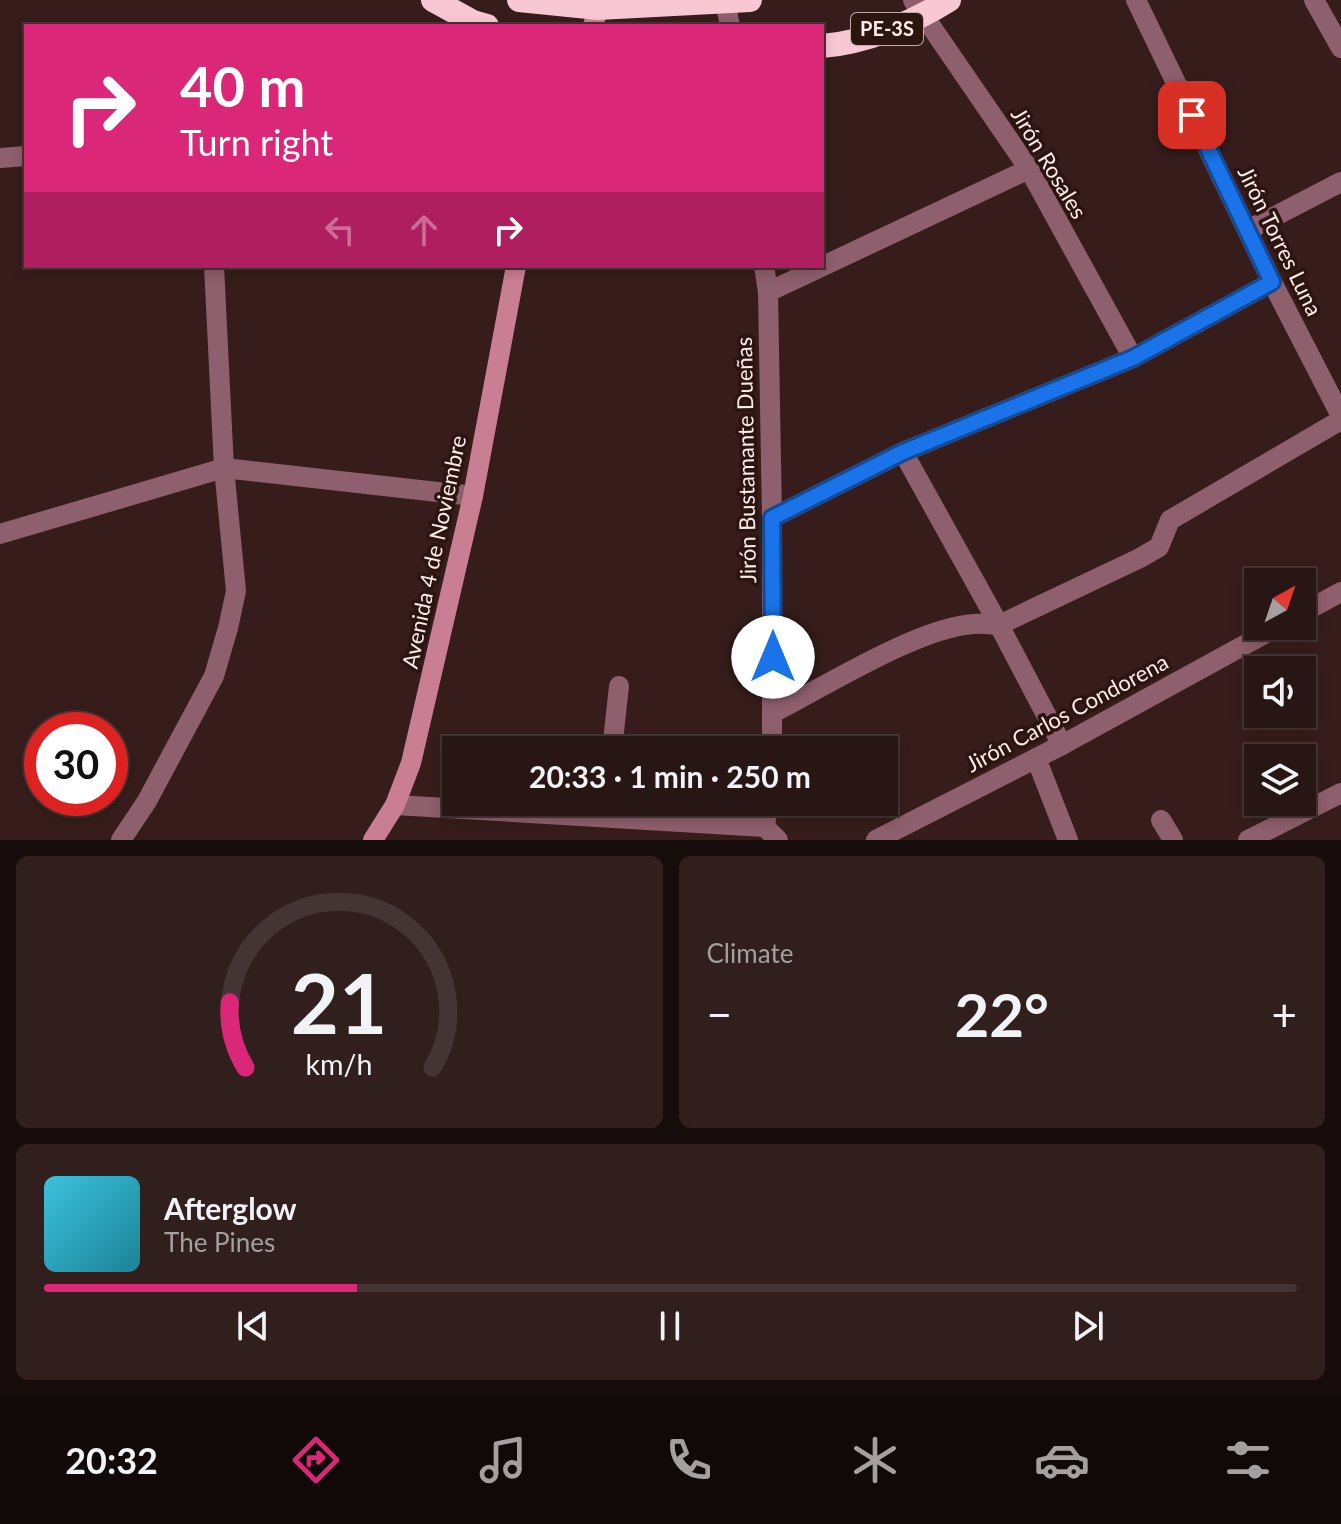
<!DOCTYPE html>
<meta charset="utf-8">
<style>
body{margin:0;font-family:Lato,sans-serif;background:#301f1d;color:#f1f3f6;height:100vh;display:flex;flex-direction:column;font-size:30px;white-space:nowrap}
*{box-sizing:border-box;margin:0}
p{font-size:26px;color:#a59fa0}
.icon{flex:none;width:44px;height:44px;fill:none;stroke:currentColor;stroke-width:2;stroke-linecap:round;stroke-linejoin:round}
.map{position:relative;height:840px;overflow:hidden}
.panel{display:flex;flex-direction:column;gap:16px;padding:16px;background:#160c0b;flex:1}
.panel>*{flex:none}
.guide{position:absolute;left:24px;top:24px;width:800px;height:244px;border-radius:0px;box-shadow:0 4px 12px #0003,0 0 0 2px #443534;background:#db2777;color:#fff;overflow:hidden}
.needle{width:52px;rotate:40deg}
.fabs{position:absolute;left:1244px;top:568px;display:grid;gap:16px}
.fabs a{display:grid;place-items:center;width:72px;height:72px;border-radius:0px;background:#281614;box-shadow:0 4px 12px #0003,0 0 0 2px #443534;font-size:40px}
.speed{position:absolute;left:24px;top:712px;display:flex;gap:16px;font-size:40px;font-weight:700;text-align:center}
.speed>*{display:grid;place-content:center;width:104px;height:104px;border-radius:50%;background:#281614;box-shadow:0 4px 12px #0003,0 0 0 2px #443534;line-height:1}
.speed .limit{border:12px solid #d22;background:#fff;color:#111}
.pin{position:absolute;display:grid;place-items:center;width:68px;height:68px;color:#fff;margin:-34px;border-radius:16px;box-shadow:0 4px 12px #0006}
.me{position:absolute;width:88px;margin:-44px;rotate:0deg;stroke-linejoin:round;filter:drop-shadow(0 0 6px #0008)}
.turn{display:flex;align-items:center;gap:28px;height:168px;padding:0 24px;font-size:36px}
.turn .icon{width:104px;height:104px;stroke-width:2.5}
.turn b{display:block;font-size:56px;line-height:68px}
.lanes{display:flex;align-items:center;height:76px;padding:0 24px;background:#0003;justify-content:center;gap:40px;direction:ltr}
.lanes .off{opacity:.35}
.big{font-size:60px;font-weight:700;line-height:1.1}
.panel .widget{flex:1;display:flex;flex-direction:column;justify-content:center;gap:12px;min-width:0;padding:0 28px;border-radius:12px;background:#301f1d}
.panel .dial{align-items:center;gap:0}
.dial svg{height:208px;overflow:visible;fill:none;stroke:#443534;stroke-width:7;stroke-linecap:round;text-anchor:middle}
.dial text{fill:#f1f3f6;stroke:none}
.song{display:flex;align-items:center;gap:24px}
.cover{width:96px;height:96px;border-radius:12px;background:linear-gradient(135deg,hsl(190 70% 55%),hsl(190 70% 35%))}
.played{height:8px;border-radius:4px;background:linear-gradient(90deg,#db2777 25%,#443534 25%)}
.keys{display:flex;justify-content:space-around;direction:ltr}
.heat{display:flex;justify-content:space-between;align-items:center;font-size:44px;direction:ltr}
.panel .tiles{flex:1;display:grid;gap:16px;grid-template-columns:1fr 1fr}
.widget:last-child{grid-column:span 2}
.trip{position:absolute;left:442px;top:736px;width:456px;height:80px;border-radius:0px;background:#281614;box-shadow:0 4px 12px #0003,0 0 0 2px #443534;font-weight:700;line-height:80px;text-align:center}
.menu{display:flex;height:128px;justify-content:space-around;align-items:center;background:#100908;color:#a59fa0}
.menu .icon{width:56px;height:56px}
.menu .current{color:#db2777}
.menu b{font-size:36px;color:#f1f3f6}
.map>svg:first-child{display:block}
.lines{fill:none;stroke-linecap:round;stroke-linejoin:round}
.street{stroke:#8e5f6c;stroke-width:20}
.secondary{stroke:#ca7e94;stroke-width:20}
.highway{stroke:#f7c7d3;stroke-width:24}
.route-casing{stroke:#114b97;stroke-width:20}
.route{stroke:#1a73e8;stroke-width:14}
.labels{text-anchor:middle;stroke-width:7;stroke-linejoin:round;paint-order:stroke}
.shield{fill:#2c1411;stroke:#bfaba9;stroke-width:2}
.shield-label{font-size:20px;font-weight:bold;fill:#feecea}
.street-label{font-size:22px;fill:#feecea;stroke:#2c1411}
</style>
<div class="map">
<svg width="1341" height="840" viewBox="0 0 1341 840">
<rect width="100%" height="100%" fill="#361d1b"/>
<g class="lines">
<g class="street">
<path d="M913 0 1029 169 1133 358"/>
<path d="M1136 0 1272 282 1341 416"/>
<path d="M1314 0 1341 48"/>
<path d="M725 1 730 26"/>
<path d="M0 158 26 156"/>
<path d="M1248 230 1341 182"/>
<path d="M764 266 768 292 772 518V750"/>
<path d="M768 292 1029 169"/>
<path d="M903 452 999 625 1062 745"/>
<path d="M772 518 903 452 1133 358 1272 282"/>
<path d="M0 534 224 468 473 496"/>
<path d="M1302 613 1341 592"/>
<path d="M773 713C824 687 919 627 974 624 982 623 991 625 999 625L1140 558 1159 547 1170 520 1341 420"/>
<path d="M612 750 619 686"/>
<path d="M1036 758 1068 840"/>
<path d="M768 802 765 827 778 840"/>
<path d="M395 805 765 827"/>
<path d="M1161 820 1173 840"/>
<path d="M121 840 147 801 214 676 228 628 236 591 224 468 214 266"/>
<path d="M876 840 1062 745 1279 626"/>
<path d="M1248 840 1341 793"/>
</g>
<g class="secondary">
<path d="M593 26 598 8"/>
<path d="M373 840 395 805 411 763 473 496 516 266"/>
</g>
<g class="highway">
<path d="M433 0 473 22 487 26"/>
<path d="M519 0 598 8 750 0"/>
<path d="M822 46C865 43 912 23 949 0"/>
</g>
</g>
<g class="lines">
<g class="route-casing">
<path id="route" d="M773 657 772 518 903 452 1133 358 1272 282 1192 115"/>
</g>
<use href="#route" class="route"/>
</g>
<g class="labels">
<rect class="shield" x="851" y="13" width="72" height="32" rx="6"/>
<g class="shield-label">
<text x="887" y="36">PE-3S</text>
</g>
<g class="street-label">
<text transform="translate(1049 163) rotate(59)" y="8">Jirón Rosales</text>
<text transform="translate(1280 241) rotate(64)" y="8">Jirón Torres Luna</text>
<text transform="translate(746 460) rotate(-91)" y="8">Jirón Bustamante Dueñas</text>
<text transform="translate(434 552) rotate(-78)" y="8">Avenida 4 de Noviembre</text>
<text transform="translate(1067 713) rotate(-28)" y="8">Jirón Carlos Condorena</text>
</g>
</g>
</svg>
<div class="fabs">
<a><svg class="needle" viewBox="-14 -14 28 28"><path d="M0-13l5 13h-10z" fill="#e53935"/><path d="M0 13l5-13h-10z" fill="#a59fa0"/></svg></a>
<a><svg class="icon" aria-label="sound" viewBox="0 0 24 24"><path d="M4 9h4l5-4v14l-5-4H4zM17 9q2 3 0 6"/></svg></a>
<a><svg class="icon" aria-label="layers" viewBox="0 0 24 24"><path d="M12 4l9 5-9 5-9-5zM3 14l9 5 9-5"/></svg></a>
</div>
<div class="speed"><div class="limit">30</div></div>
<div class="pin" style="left:1192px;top:115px;background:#d93025"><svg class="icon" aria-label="arrive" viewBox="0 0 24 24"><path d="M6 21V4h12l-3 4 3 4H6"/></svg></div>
<svg class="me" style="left:773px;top:657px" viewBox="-20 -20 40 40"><circle r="19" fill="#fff"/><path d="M0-13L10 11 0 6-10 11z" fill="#1a73e8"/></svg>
<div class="trip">20:33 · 1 min · 250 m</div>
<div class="guide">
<div class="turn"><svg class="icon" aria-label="right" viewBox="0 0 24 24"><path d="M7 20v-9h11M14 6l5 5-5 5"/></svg><div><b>40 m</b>Turn right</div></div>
<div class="lanes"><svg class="icon off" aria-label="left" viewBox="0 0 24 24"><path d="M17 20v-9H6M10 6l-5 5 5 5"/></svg><svg class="icon off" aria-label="ahead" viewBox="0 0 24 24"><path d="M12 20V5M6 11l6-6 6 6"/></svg><svg class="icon" aria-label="right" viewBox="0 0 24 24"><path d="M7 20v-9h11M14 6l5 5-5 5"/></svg></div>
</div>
</div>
<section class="panel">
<div class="tiles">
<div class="widget dial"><svg viewBox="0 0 100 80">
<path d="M14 69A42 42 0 1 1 86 69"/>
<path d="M14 69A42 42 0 0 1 8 44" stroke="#db2777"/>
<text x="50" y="56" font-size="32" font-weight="700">21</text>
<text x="50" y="72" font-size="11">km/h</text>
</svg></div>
<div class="widget"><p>Climate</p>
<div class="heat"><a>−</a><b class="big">22°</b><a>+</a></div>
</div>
<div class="widget">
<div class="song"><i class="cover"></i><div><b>Afterglow</b><p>The Pines</p></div></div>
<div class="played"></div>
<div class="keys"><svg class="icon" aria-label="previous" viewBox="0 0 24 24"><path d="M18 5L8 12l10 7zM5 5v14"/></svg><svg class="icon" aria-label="pause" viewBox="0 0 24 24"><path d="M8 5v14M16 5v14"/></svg><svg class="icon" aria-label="next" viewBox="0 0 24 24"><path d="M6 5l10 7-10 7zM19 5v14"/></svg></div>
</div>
</div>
</section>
<nav class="menu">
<b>20:32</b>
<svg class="icon current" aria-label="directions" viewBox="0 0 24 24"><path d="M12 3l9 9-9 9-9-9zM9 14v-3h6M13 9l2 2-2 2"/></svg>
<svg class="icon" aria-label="music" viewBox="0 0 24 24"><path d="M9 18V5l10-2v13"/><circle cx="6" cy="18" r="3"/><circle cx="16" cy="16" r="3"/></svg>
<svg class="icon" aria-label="phone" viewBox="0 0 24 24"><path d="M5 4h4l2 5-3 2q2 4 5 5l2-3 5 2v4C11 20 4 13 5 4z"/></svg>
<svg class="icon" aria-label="climate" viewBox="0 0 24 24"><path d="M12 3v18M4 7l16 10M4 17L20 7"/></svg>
<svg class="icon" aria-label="car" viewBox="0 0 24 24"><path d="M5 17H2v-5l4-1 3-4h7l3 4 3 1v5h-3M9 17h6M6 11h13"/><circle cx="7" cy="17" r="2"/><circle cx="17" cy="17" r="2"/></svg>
<svg class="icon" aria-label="filters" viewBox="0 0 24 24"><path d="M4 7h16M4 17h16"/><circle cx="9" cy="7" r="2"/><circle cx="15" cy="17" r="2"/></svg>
</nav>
